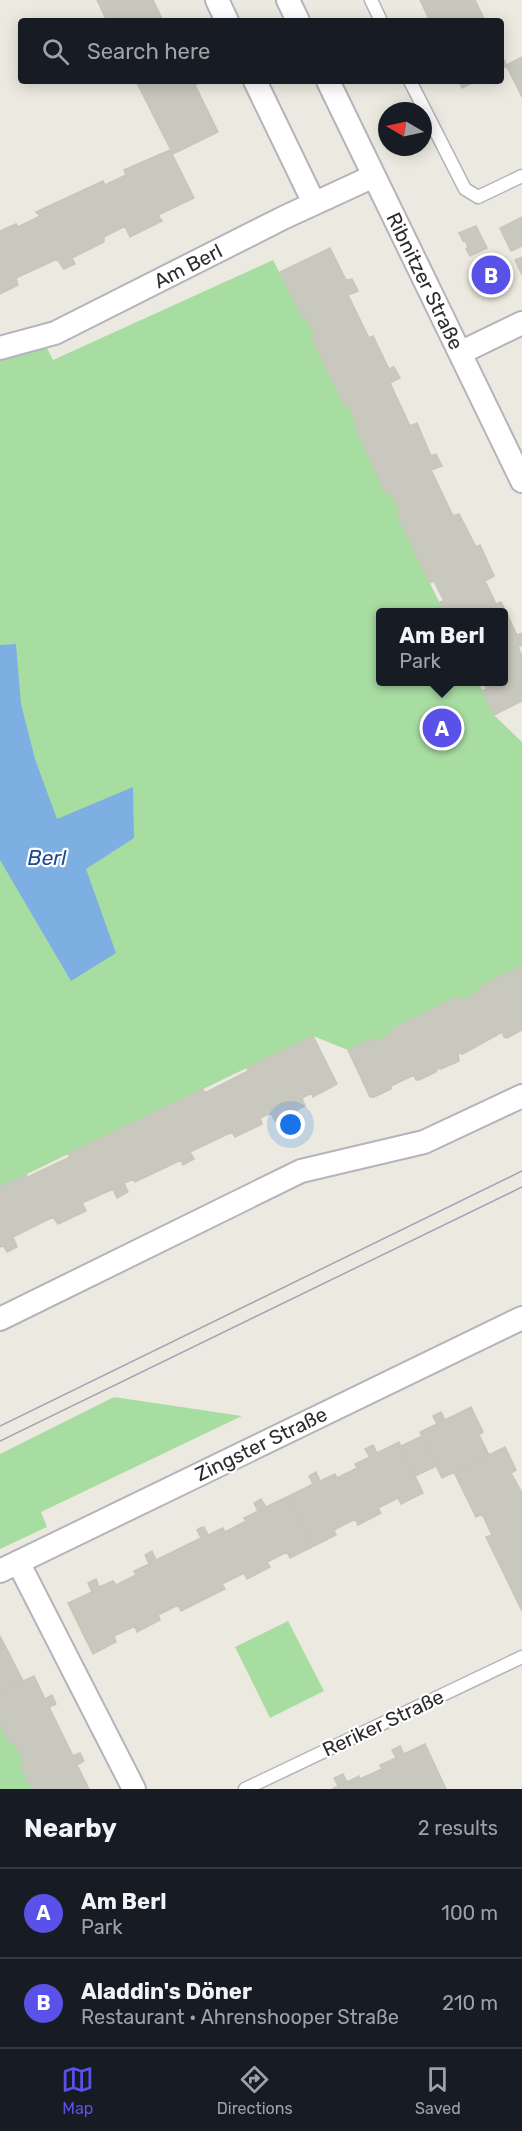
<!DOCTYPE html>
<meta charset="utf-8">
<style>
:root{--surface:#171b24;--page:#242831;--text:#f1f3f6;--muted:#9ea1a6;--line:#363941;--accent:#5a51e8}
body{margin:0;font-family:Rubik,sans-serif;background:var(--page);color:var(--text)}
.compass{position:absolute;left:378px;top:102px;width:54px;height:54px;border-radius:50%;background:var(--surface);box-shadow:0 3px 15px #0003;rotate:279deg}
.you{position:absolute;left:291px;top:1125px;width:21px;height:21px;margin:-15px;border:4px solid #fff;border-radius:50%;background:#1a73e8;box-shadow:0 0 0 9px #1a73e833}
.badge{display:grid;place-items:center;width:39px;height:39px;border-radius:50%;background:var(--accent);color:#fff;font-size:20px;font-weight:700}
.pin{position:absolute;translate:-50% -50%;border:3px solid #fff;box-shadow:0 2px 6px #0006}
.popup{position:absolute;left:376px;top:608px;width:132px;height:78px;box-sizing:border-box;display:grid;place-content:center;border-radius:6px;background:var(--surface);filter:drop-shadow(0 2px 4px #0005);font-size:20px;white-space:nowrap;color:var(--muted)}
.popup b{font-size:22px;color:var(--text)}
.popup::after{content:'';position:absolute;left:50%;top:100%;margin-left:-12px;border:12px solid transparent;border-top-color:var(--surface)}
.list{margin:0;padding:0;list-style:none}
h2{display:flex;justify-content:space-between;align-items:center;height:78px;margin:0;padding:0 24px;font-size:26px}
h2 small{font-size:20px;font-weight:400;color:var(--muted)}
.list li{display:grid;grid-template-columns:39px 1fr auto;gap:18px;align-items:center;box-sizing:border-box;height:90px;padding:0 24px;border-top:2px solid var(--line)}
.list b{display:block;font-size:22px;white-space:nowrap}
.list p{margin:0;font-size:20px;white-space:nowrap;color:var(--muted)}
.list em{font-size:20px;font-style:normal;color:var(--muted)}
.icon{flex:none;width:33px;height:33px;fill:none;stroke:currentColor;stroke-width:2;stroke-linecap:round;stroke-linejoin:round}
.map{position:relative;flex:none;width:522px;height:1789px;overflow:hidden}
.search{position:absolute;background:var(--surface);box-shadow:0 3px 15px #0003;left:18px;right:18px;top:18px;height:66px;display:flex;align-items:center;gap:15px;box-sizing:border-box;padding:0 21px;border-radius:6px;color:var(--muted);font-size:22px}
.sheet{height:258px;background:var(--surface)}
nav{display:flex;justify-content:space-around;align-items:center;box-sizing:border-box;height:84px;border-top:2px solid var(--line);background:var(--surface);font-size:16px;color:var(--muted)}
nav a{display:grid;justify-items:center;gap:3px}
nav .on{color:var(--accent)}
.map>svg:first-child{display:block}
.green{fill:#a8dda2}
.water{fill:#7eafe3}
.building{fill:#c8c8be;stroke:#c8c6ba;stroke-width:1.5}
.lines{fill:none;stroke-linecap:round;stroke-linejoin:round}
.service-casing{stroke:#b4b3be;stroke-width:15}
.minor-casing{stroke:#b4b3be;stroke-width:26}
.service{stroke:#fff;stroke-width:12}
.minor{stroke:#fff;stroke-width:22}
.tram{stroke:#a5a3b4;stroke-width:1.5}
.labels{text-anchor:middle;stroke-width:4.5;stroke-linejoin:round;paint-order:stroke}
.street-label{font-size:20px;fill:#2c2c2c;stroke:#fff}
.water-label{font-size:21px;font-style:italic;fill:#1c4c91;stroke:#fff}
</style>
<div class="map">
<svg width="522" height="1789" viewBox="0 0 522 1789">
<rect width="100%" height="100%" fill="#eceae0"/>
<!-- green -->
<path class="green" d="M 273,260 L 302,317 L 305,316 L 315,336 L 312,338 L 344,404 L 347,403 L 358,425 L 355,427 L 386,493 L 390,491 L 401,513 L 397,515 L 444,612 L 380,612 L 380,682 L 478,682 L 494,715 L 522,742 L 522,966 L 479,987 L 481,991 L 461,1001 L 458,997 L 391,1029 L 392,1034 L 373,1043 L 371,1039 L 348,1050 L 313,1036 L 0,1187 L 0,358 L 46,346 L 53,360 Z
M 114,1397 L 242,1416 L 41,1512 L 47,1527 L 0,1549 L 0,1454 Z
M 288,1621 L 324,1691 L 270,1718 L 235,1647 Z
M 0,1723 L 10,1743 L 14,1742 L 24,1762 L 20,1765 L 32,1789 L 0,1789 Z"/>
<!-- water -->
<path class="water" d="M 16,644 L 21,704 L 35,759 L 57,819 L 133,787 L 134,838 L 86,869 L 116,953 L 71,981 L 0,860 L 0,645 Z"/>
<!-- building -->
<path class="building" d="M 97,0 L 153,0 L 163,21 L 107,21 Z
M 420,0 L 475,0 L 485,21 L 430,21 Z
M 501,54 L 507,66 L 501,69 Z
M 522,57 L 522,97 L 506,65 Z
M 136,81 L 203,81 L 195,85 L 218,132 L 173,154 Z
M 459,81 L 476,81 L 462,88 Z
M 170,150 L 194,198 L 158,215 L 162,221 L 130,237 L 125,226 L 104,237 L 104,242 L 72,258 L 75,264 L 64,269 L 57,259 L 16,278 L 18,285 L 0,294 L 0,231 L 16,224 L 18,227 L 40,216 L 36,212 L 103,181 L 105,185 L 126,175 L 124,170 Z
M 522,217 L 522,246 L 511,251 L 500,228 Z
M 476,226 L 487,248 L 470,256 L 466,249 L 468,247 L 466,242 L 463,241 L 459,233 Z
M 330,248 L 346,280 L 352,279 L 358,291 L 348,295 L 369,338 L 373,336 L 389,369 L 394,367 L 400,378 L 390,383 L 410,426 L 417,423 L 431,456 L 436,454 L 442,466 L 431,470 L 453,516 L 459,514 L 476,547 L 480,545 L 494,576 L 485,581 L 496,604 L 501,602 L 517,635 L 522,633 L 522,645 L 518,647 L 522,656 L 522,701 L 494,715 L 482,691 L 487,689 L 483,682 L 504,682 L 504,612 L 445,612 L 440,602 L 444,601 L 434,581 L 430,583 L 397,514 L 401,513 L 390,491 L 386,494 L 355,426 L 358,425 L 347,403 L 344,405 L 312,338 L 315,336 L 305,316 L 302,317 L 280,272 Z
M 522,257 L 522,275 L 515,260 Z
M 494,259 L 506,283 L 486,292 L 475,267 Z
M 522,966 L 522,1030 L 507,1038 L 504,1037 L 502,1032 L 463,1054 L 458,1053 L 459,1061 L 441,1069 L 438,1068 L 436,1072 L 419,1080 L 416,1080 L 414,1075 L 391,1086 L 391,1089 L 374,1097 L 370,1097 L 348,1050 L 371,1039 L 373,1043 L 392,1034 L 391,1030 L 459,996 L 461,1001 L 481,991 L 479,987 Z
M 313,1036 L 337,1084 L 313,1097 L 312,1093 L 302,1098 L 305,1106 L 275,1121 L 271,1113 L 260,1118 L 262,1124 L 235,1137 L 232,1132 L 190,1152 L 194,1159 L 183,1165 L 181,1160 L 135,1182 L 134,1179 L 124,1183 L 128,1192 L 117,1198 L 113,1189 L 82,1203 L 86,1211 L 58,1224 L 53,1217 L 13,1237 L 17,1247 L 7,1252 L 4,1246 L 0,1247 L 0,1187 L 26,1175 L 28,1177 L 70,1157 L 68,1154 L 203,1089 L 205,1093 L 248,1071 L 247,1068 Z
M 471,1407 L 483,1432 L 479,1435 L 489,1455 L 442,1478 L 420,1432 L 437,1424 L 433,1416 L 441,1412 L 445,1420 Z
M 422,1436 L 437,1466 L 415,1476 L 401,1446 Z
M 399,1442 L 423,1493 L 401,1504 L 398,1498 L 378,1508 L 381,1513 L 358,1525 L 355,1519 L 334,1530 L 336,1535 L 314,1546 L 289,1496 L 313,1484 L 309,1476 L 316,1472 L 320,1481 L 335,1474 L 337,1478 L 357,1468 L 355,1464 L 370,1457 L 365,1449 L 373,1445 L 377,1453 Z
M 505,1447 L 516,1470 L 511,1473 L 522,1493 L 522,1611 L 486,1537 L 492,1535 L 482,1514 L 476,1517 L 454,1472 Z
M 289,1496 L 314,1546 L 290,1558 L 287,1552 L 267,1562 L 270,1567 L 247,1579 L 244,1573 L 222,1584 L 225,1589 L 181,1611 L 178,1605 L 158,1615 L 160,1620 L 137,1632 L 135,1626 L 114,1636 L 116,1642 L 93,1654 L 68,1603 L 92,1592 L 88,1583 L 96,1579 L 99,1587 L 113,1581 L 116,1585 L 136,1575 L 134,1571 L 149,1564 L 145,1555 L 152,1551 L 156,1560 L 201,1538 L 197,1530 L 200,1528 L 204,1527 L 208,1535 L 223,1528 L 225,1532 L 246,1521 L 244,1518 L 258,1511 L 254,1503 L 261,1499 L 266,1507 Z
M 0,1636 L 23,1681 L 0,1692 Z
M 34,1676 L 45,1699 L 52,1695 L 56,1704 L 49,1707 L 73,1756 L 80,1753 L 84,1761 L 77,1765 L 89,1789 L 32,1789 L 20,1764 L 24,1762 L 14,1742 L 10,1744 L 0,1723 L 0,1692 Z
M 425,1744 L 446,1789 L 332,1789 L 338,1786 L 334,1778 L 343,1774 L 347,1782 L 359,1776 L 360,1779 L 382,1769 L 380,1765 L 396,1758 L 392,1750 L 400,1746 L 404,1754 Z"/>
<g class="lines">
<!-- service casing -->
<g class="service-casing">
<path id="service" d="M 371,0 L 381,21
M 410,81 L 465,189 L 478,197 L 522,176
M 245,1789 L 522,1657"/>
</g>
<!-- minor casing -->
<g class="minor-casing">
<path id="minor" d="M 217,0 L 227,21
M 288,0 L 298,21
M 255,81 L 314,203
M 328,81 L 522,481
M 0,348 L 55,333 L 285,217 L 374,176
M 460,353 L 522,323
M 0,1319 L 301,1171 L 424,1142 L 522,1096
M 18,1562 L 134,1789
M 0,1571 L 522,1318"/>
</g>
<!-- service -->
<use href="#service" class="service"/>
<!-- minor -->
<use href="#minor" class="minor"/>
<!-- tram -->
<path class="tram" d="M 0,1426 L 522,1171
M 0,1441 L 522,1187"/>
</g>
<g class="labels">
<!-- street labels -->
<g class="street-label">
<text transform="translate(188 266) rotate(-27)" y="7">Am Berl</text>
<text transform="translate(425 281) rotate(64)" y="7">Ribnitzer Straße</text>
<text transform="translate(261 1444) rotate(-26)" y="7">Zingster Straße</text>
<text transform="translate(383 1723) rotate(-25)" y="7">Reriker Straße</text>
</g>
<!-- water labels -->
<g class="water-label">
<text x="47" y="865">Berl</text>
</g>
</g>
</svg>
<svg class="compass" viewBox="-18 -18 36 36"><path d="M0-13l5 13h-10z" fill="#e53935"/><path d="M0 13l5-13h-10z" fill="#9ea1a6"/></svg>
<div class="you"></div>
<div class="pin badge" style="left:442px;top:728px">A</div>
<div class="popup"><b>Am Berl</b>Park</div>
<div class="pin badge" style="left:491px;top:275px">B</div>
<div class="search"><svg class="icon" aria-label="search" viewBox="0 0 24 24"><circle cx="10" cy="10" r="6"/><path d="M15 15l6 6"/></svg>Search here</div>
</div>
<section class="sheet">
<h2>Nearby<small>2 results</small></h2>
<ul class="list">
<li><span class="badge">A</span><div><b>Am Berl</b><p>Park</p></div><em>100 m</em></li>
<li><span class="badge">B</span><div><b>Aladdin's Döner</b><p>Restaurant · Ahrenshooper Straße</p></div><em>210 m</em></li>
</ul>
</section>
<nav>
<a class="on"><svg class="icon" aria-label="map" viewBox="0 0 24 24"><path d="M3 6l6-2 6 2 6-2v14l-6 2-6-2-6 2zM9 4v14M15 6v14"/></svg>Map</a>
<a><svg class="icon" aria-label="directions" viewBox="0 0 24 24"><path d="M12 3l9 9-9 9-9-9zM9 14v-3h6M13 9l2 2-2 2"/></svg>Directions</a>
<a><svg class="icon" aria-label="saved" viewBox="0 0 24 24"><path d="M7 4h10v16l-5-4-5 4z"/></svg>Saved</a>
</nav>
